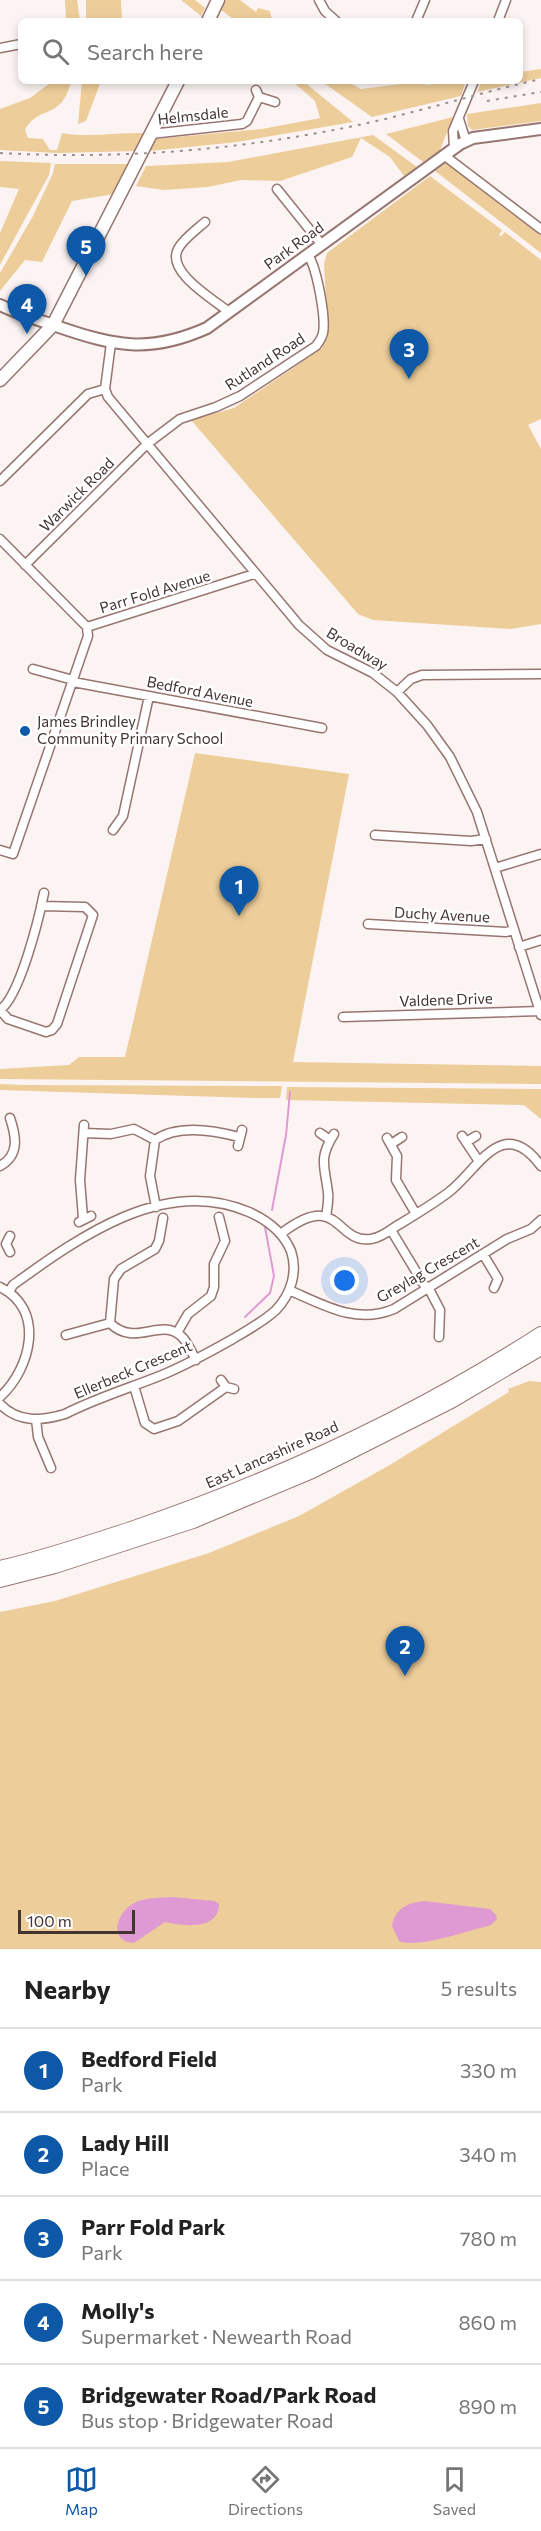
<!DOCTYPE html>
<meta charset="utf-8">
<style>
:root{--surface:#fff;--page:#f2f2f2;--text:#222;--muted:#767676;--line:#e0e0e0;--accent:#0d58a7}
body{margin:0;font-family:Commissioner,sans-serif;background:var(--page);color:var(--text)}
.scale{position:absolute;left:18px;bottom:15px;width:117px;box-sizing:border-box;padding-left:6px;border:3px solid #433432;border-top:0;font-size:16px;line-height:21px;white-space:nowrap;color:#433432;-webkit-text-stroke:4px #fff;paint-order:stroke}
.you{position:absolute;left:345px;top:1281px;width:21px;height:21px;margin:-15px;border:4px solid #fff;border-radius:50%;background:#1a73e8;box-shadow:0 0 0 9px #1a73e833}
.badge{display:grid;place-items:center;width:39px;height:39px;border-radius:50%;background:var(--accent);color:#fff;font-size:20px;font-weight:700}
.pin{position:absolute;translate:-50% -50px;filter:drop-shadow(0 2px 3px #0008)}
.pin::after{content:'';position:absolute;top:32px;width:21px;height:18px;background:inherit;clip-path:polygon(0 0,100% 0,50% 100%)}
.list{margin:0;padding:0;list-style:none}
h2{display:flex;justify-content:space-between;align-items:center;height:78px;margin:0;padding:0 24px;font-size:26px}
h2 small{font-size:20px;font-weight:400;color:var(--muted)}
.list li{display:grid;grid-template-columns:39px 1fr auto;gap:18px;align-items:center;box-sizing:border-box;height:84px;padding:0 24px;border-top:2px solid var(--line)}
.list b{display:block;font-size:22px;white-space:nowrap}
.list p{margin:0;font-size:20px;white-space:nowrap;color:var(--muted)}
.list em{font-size:20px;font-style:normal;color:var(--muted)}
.icon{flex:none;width:33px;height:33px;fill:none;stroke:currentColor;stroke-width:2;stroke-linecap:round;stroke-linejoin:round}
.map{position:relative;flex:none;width:541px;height:1949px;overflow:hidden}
.search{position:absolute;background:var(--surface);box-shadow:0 3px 9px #0003;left:18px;right:18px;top:18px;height:66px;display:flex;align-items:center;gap:15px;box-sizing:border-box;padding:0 21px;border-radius:9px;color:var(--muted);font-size:22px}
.sheet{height:498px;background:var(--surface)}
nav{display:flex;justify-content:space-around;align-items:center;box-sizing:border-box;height:84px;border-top:2px solid var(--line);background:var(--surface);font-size:16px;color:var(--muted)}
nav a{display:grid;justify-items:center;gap:3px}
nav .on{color:var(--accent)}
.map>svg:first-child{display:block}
.green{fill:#edcd9a}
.water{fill:#df9ad3}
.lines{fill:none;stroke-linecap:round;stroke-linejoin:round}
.stream{stroke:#df9ad3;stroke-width:2}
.minor-casing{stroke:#977571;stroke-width:11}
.tertiary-casing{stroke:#977571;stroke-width:14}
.secondary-casing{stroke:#977571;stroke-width:15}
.trunk-casing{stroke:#977571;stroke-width:16}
.minor{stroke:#fff;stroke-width:8}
.tertiary{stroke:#fff;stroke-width:10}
.secondary{stroke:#fff;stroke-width:12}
.trunk{stroke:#fff;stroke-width:14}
.rail{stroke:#9b908e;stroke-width:2;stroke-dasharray:3 6;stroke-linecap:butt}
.poi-dot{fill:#0d58a7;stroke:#fff;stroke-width:2}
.labels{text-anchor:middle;stroke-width:5;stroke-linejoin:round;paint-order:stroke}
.street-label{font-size:15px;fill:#433432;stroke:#fff}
.poi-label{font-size:15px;fill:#433432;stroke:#fff;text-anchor:start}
</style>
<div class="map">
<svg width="541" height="1949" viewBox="0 0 541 1949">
<rect width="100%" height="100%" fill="#fcf4f3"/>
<!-- green -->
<path class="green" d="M 65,0 L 77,0 L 80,21 L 66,21 Z
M 86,0 L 121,0 L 122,21 L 86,21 Z
M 181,0 L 195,0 L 205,8 L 201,16 Z
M 226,0 L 240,0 L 256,12 L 258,8 L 270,11 L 272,21 L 236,21 L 221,10 Z
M 541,69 L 541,78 L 477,92 L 482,81 L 520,81 L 520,72 Z
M 53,81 L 71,81 C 62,121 39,104 25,130 L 28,138 L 43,139 L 50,150 L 57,150 L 62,133 C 88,138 117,132 145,133 L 136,151 L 58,153 L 0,150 L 0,109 L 30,98 Z
M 82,81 L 101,81 L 86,121 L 78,124 Z
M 292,81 L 303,81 L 353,122 L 237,142 L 150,151 L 156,139 L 262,129 L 320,118 L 315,101 Z
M 321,81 L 346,81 L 361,89 L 425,81 L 425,85 L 466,81 L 461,96 L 372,117 Z
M 541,103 L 541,121 L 472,130 L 468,126 L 467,114 Z
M 453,117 L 440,150 L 423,162 L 386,134 Z
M 373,135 L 417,167 L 404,176 L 390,157 L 361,138 L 352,157 L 280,181 L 241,180 L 208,187 L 164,190 L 136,186 L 146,166 L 228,162 Z
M 0,161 L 51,163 L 49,175 L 0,265 L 0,233 L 19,189 L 0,187 Z
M 448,162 L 541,233 L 541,253 L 435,171 Z
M 55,164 L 129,164 L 114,194 L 72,201 L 42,262 L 25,260 L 0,291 L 0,273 L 33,216 L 53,173 Z
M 430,176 L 502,230 L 499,235 L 501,236 L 505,232 L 541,260 L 541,419 L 528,425 L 541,449 L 541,624 L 511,629 L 373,620 L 358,614 L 191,420 L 234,408 L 321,349 L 328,336 L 324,264 L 327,253 Z
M 195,753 L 349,774 L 293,1062 L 541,1066 L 541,1084 L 0,1079 L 0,1069 L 69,1065 L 79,1057 L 125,1057 Z
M 0,1084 L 25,1085 L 282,1086 L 280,1098 L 253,1098 L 0,1090 Z
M 287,1087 L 541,1089 L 541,1119 L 524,1105 L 286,1100 Z
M 529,1381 L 541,1382 L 541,1949 L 0,1949 L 0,1612 L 55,1601 L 209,1553 L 299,1516 L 388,1466 L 509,1392 L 508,1389 Z"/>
<!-- water -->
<path class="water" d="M 172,1897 L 215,1901 L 219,1904 C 219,1931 183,1926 165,1922 L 134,1943 C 107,1941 117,1912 134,1903 C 146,1897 159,1898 172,1897 Z
M 424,1901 L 490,1909 L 496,1915 L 497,1919 L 491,1925 C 470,1930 418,1949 399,1941 L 392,1926 C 395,1908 408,1903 424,1901 Z"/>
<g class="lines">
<!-- stream -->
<path class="stream" d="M 272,1210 L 286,1135 L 290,1092
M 245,1317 L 270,1293 L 274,1276 L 265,1227"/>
<!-- minor casing -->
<g class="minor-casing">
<path id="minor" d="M 319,0 L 325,11 L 336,21
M 416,21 L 425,0
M 498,21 L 506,0
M 0,48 L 21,44
M 256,90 L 259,97 L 275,102
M 459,119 L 466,141
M 151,134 L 242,124 L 247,121 L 259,97
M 454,148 L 453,131 L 474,81
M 445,156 L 541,229
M 277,189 L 322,245
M 205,222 C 196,230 183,239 178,249 C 166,272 213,299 229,312
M 111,343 L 105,389 L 108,397 L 299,625 L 327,650 L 373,673 L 397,692 L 427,725 L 450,757 L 477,812 L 541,1015
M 0,481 L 88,394 L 105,389
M 0,539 L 87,627
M 25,565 L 147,444 L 180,419 L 216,407 L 240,396 L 316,346 C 319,342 322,338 323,333 C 326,318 317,268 308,255
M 33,669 L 73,680
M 73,682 L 322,728
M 397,692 L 411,679 L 422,675 L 541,674
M 113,830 L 123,816 L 149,696
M 375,835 L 471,841 L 486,839
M 0,850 L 13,854 L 88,636 L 87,627 L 254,574
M 495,868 L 541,854
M 41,906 L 85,907 L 93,915 L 57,1024 L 52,1030 L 46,1032 L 8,1019 L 0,1010 C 20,996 39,918 44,893
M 368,924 L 506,932 L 514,930
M 519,947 L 541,940
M 343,1017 L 540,1011
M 84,1133 L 111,1134 L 134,1129 L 155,1140
M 320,1133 L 330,1140
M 462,1136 L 478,1160
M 387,1138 L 397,1156 L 396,1180 L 416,1214
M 466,1142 L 476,1136
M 391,1144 L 402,1137
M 238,1146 L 242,1130
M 0,1166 C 20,1155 16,1136 10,1118
M 156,1207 L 150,1176 L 155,1140 C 178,1124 213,1130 239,1137
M 326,1217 C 327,1209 329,1201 328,1193 C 325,1166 318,1159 334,1134
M 83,1218 L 80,1180 L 84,1125
M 163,1218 L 159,1241 L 155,1249 L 121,1269 L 114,1279 L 110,1323 C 135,1348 160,1317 181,1336 C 188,1342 191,1352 196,1360
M 79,1222 L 91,1216
M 391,1230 L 426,1288
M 282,1233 C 340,1189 335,1244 371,1239 C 379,1238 388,1232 395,1227 C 413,1216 432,1205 449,1192 C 478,1170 502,1113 541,1166
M 10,1252 L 6,1244 L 10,1236
M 483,1254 L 498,1279 L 494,1288
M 0,1287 C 46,1309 31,1369 0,1397
M 428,1287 L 440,1310 L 439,1337
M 289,1290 C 324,1305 356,1325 394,1309 L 507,1239 L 531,1229 L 541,1220
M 177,1333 L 188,1314 L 211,1296 L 214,1287 L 214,1264 L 225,1241 L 219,1217
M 66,1335 L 110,1323
M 221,1380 L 226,1387 L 234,1389
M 134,1386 L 145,1423 L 154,1429 L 178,1421 L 226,1387
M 0,1404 C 18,1423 42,1421 65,1414 C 96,1398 130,1388 162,1375 C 186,1365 208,1353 231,1340 C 246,1331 263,1322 276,1310 C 291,1294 298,1272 291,1251 C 283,1232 267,1220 249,1212 C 164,1175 78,1238 13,1285 L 9,1292
M 36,1419 L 38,1437 L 51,1468"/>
</g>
<!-- tertiary casing -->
<g class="tertiary-casing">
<path id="tertiary" d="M 0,305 C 18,314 37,319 56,326 C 114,346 149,354 207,328 L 460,144 L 473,138 L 541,129"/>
</g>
<!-- secondary casing -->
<g class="secondary-casing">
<path id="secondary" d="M 208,21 L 218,0
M 0,380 L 53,325 L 178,81"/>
</g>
<!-- trunk casing -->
<g class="trunk-casing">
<path id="trunk" d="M 0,1568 C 44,1558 88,1543 131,1529 C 274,1480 414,1416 541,1334
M 0,1580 L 55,1566 L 193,1521 L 312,1471 L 451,1401 L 541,1348"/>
</g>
<!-- minor -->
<use href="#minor" class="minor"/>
<!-- tertiary -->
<use href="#tertiary" class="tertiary"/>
<!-- secondary -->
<use href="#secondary" class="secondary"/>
<!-- trunk -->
<use href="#trunk" class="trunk"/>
<!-- rail -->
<path class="rail" d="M 487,101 L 541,92
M 0,153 C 130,160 254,149 381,120 C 435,107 487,91 541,79"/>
</g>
<!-- markers -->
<circle class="poi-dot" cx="25" cy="731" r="6"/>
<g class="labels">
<!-- street labels -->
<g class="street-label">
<text transform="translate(193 116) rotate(-6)" y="5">Helmsdale</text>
<text transform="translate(294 246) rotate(-36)" y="5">Park Road</text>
<text transform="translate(265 362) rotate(-33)" y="5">Rutland Road</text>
<text transform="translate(77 495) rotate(-45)" y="5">Warwick Road</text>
<text transform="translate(155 592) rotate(-17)" y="5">Parr Fold Avenue</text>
<text transform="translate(357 649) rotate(31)" y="5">Broadway</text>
<text transform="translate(200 692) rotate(11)" y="5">Bedford Avenue</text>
<text transform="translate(442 915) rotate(3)" y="5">Duchy Avenue</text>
<text transform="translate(446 1000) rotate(-2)" y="5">Valdene Drive</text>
<text transform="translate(428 1270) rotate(-30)" y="5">Greylag Crescent</text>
<text transform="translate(133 1370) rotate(-23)" y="5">Ellerbeck Crescent</text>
<text transform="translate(272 1455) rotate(-24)" y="5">East Lancashire Road</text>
</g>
<!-- poi labels -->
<g class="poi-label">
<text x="37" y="727">James Brindley<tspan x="37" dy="17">Community Primary School</tspan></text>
</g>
</g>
</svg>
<div class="scale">100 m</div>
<div class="you"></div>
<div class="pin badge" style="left:239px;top:916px">1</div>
<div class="pin badge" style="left:405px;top:1676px">2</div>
<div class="pin badge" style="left:409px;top:379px">3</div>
<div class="pin badge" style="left:27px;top:334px">4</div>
<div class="pin badge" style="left:86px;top:276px">5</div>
<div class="search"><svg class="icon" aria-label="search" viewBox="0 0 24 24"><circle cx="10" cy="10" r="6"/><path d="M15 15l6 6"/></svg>Search here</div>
</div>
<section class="sheet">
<h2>Nearby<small>5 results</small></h2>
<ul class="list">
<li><span class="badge">1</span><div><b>Bedford Field</b><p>Park</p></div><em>330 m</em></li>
<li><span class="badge">2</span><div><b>Lady Hill</b><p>Place</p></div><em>340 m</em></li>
<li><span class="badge">3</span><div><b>Parr Fold Park</b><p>Park</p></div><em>780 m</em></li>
<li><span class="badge">4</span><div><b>Molly's</b><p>Supermarket · Newearth Road</p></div><em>860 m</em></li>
<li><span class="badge">5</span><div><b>Bridgewater Road/Park Road</b><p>Bus stop · Bridgewater Road</p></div><em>890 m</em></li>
</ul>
</section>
<nav>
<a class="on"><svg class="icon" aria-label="map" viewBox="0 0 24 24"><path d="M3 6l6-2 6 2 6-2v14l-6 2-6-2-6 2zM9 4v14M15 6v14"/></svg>Map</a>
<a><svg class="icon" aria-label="directions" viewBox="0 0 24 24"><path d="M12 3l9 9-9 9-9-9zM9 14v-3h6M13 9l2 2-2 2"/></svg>Directions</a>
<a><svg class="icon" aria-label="saved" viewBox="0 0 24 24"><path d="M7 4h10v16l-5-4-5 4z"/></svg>Saved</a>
</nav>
